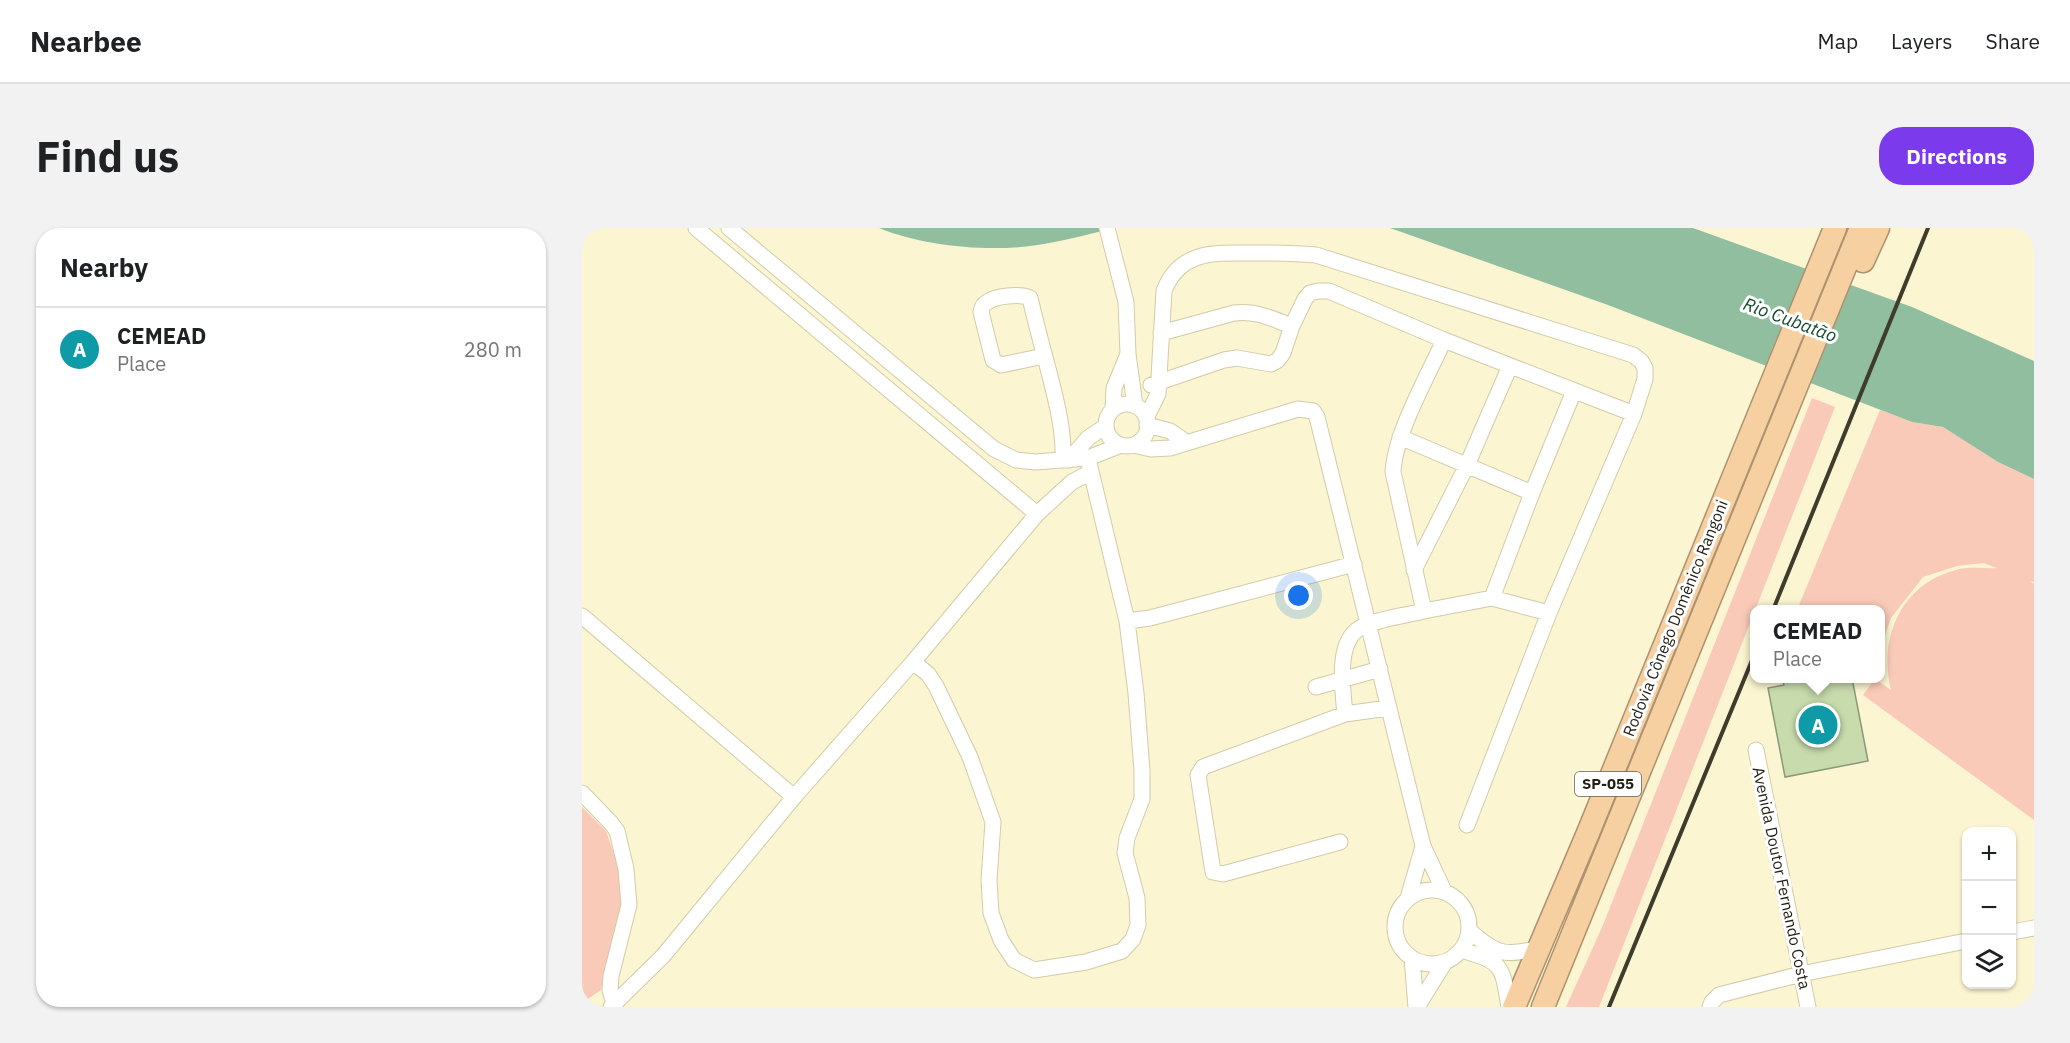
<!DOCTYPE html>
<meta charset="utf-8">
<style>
:root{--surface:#fff;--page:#f2f2f2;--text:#202124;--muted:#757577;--line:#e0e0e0;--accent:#7c3aed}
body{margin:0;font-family:"IBM Plex Sans",sans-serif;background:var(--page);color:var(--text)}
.controls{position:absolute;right:18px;bottom:18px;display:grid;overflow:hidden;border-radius:12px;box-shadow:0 2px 4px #0004}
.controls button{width:54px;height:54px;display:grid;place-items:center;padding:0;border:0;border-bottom:2px solid var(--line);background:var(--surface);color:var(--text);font:30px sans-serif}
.you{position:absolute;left:717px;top:368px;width:21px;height:21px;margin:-15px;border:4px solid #fff;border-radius:50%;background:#1a73e8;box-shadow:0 0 0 9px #1a73e833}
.badge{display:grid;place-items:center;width:39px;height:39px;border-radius:50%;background:var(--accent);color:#fff;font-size:20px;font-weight:700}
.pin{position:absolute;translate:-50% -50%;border:3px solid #fff;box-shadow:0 2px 6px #0006}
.popup{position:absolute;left:1168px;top:377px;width:135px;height:78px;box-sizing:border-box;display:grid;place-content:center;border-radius:12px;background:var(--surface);filter:drop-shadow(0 2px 4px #0005);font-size:20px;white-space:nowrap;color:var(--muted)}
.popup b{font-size:22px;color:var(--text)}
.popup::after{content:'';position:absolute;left:50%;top:100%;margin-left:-12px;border:12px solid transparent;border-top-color:var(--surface)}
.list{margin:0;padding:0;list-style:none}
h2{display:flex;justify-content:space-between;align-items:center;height:78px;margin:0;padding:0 24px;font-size:26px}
h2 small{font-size:20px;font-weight:400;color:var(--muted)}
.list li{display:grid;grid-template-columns:39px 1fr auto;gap:18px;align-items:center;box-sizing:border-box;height:84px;padding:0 24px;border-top:2px solid var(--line)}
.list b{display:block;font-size:22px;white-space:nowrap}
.list p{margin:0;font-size:20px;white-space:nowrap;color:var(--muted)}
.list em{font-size:20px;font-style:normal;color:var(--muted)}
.icon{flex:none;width:33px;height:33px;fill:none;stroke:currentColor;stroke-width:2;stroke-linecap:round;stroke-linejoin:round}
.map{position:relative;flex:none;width:1452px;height:779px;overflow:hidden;border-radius:24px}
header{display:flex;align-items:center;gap:36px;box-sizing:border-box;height:84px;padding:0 30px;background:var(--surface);border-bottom:2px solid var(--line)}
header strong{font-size:28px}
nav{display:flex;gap:33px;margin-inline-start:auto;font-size:21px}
.intro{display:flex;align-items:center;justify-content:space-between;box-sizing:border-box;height:144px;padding:0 36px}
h1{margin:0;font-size:42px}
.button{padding:15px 27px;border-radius:24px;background:var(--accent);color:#fff;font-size:21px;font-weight:700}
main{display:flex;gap:36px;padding:0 36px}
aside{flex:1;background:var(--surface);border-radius:24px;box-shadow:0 2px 4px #0004}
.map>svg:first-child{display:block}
.green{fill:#f9cab8}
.water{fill:#90be9f}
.building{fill:#c7dbac;stroke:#8b987a;stroke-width:1.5}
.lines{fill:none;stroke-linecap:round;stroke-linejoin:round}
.minor-casing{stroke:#d1cba8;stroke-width:17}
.highway-casing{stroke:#ac9270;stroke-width:25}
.minor{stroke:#fff;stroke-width:15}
.highway{stroke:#f7d0a2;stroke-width:22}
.rail{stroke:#3e3c2c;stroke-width:4}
.labels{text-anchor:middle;stroke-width:6;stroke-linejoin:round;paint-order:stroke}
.shield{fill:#fff;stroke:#646259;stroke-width:1.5}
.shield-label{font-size:15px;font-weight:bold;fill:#211f12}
.street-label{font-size:16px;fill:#211f12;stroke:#fff}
.water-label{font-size:18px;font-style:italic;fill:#134a2b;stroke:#fff}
</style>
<header>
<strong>Nearbee</strong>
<nav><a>Map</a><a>Layers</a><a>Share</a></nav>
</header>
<div class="intro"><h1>Find us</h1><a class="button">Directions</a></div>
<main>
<aside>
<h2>Nearby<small></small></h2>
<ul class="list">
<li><span class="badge" style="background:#0f9aa8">A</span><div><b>CEMEAD</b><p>Place</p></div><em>280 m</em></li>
</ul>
</aside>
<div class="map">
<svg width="1452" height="779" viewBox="0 0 1452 779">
<rect width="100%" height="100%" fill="#fbf5d1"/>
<!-- green -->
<path class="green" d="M 1230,170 L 1253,179 L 1017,779 L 984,779 L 1021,697 Z
M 1298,182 L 1330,194 L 1361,199 L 1416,234 L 1452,251 L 1452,354 L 1448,353 L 1452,356 L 1452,592 L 1281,467 L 1293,451 L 1309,462 C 1296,410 1319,356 1374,342 C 1388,338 1403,341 1415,340 L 1401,335 L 1375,338 L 1341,349 L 1309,390 L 1299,419 L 1299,382 L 1215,382 Z
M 0,579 L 24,603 L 38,643 L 40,674 L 19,762 L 0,775 Z"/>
<!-- water -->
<path class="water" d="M 297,0 L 534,0 C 510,5 486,12 462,16 C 412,25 344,19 297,0 Z
M 808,0 L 1111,0 L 1330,79 L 1452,133 L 1452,251 L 1416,234 L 1361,199 L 1330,194 L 1026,77 Z"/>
<!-- building -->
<path class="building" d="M 1200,450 L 1270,450 L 1286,533 L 1203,549 L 1186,460 L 1202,457 Z"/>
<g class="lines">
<!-- minor casing -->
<g class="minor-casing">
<path id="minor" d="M 114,0 L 455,286
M 147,0 L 412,221 L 434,232 L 453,234 L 506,230 L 539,217
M 525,0 L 544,74 L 546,126 L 553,178
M 579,105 L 652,85 C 674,82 690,91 710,98
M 862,112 L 1052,186
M 462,128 L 419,137 L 411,132 L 399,84 C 400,80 400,77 404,75 C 412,68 438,65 448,70 C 454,96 461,122 468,148 C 475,176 482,203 481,232
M 569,157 L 642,132 L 655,130 L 689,136 L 696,132 L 701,125 L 710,98 L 723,71 L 728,65 L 736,63 L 747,63 L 862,112 C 845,150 813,205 811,244 L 842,383 C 826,387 787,392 775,402 C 754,418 761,463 763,486
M524 197a21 21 0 1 1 42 0a21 21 0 1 1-42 0Z
M 531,181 L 532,160 L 546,126
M 564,190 L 576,166 L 582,63 C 598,21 635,25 673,25 C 693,25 713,25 734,27 L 1051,127 L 1059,133 L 1063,140 L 1063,151 L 1052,186 L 967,385 L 910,370 L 842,383
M 565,197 L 588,203 L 604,214
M 818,209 L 950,265
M 551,217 L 569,221 L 588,220 L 716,181 L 731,183 L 735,189 L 841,618 L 862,663
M 487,232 L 506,210 L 524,198
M 507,235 L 545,393 L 568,390 L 772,336
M 832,342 L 885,237 L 928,138
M 910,370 L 950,265 L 992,163
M 0,388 L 212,569
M 331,434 L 346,446 L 354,458 L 388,529 L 411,594 L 407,652 L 409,685 L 419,712 L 432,732 L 452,742 L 504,734 L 540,723 L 551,711 L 556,697 L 555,670 L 543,625 L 545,610 L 560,571 L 560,543 L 554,465 L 545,393
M 734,459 L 798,441
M 1174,522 L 1226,779
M 0,565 L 29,595 L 35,603 L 44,641 L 47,677 L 29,748 L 28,762 L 33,779
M 885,597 L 967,385
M 758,614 L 641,646 L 631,644 L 616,547 L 621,539 L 763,486 L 806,480
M813 699a37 37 0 1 1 74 0a37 37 0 1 1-74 0Z
M 826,670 L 841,618
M 887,702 C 913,726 923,729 957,720
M 1430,704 L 1452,700
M 879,722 C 921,734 920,737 927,779
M 830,730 L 834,779
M 29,779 L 81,728 L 212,569 L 331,434 L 455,286 L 490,254 L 509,244
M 835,779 L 863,734
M 1128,779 L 1130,774 L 1137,767 L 1219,746 L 1384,713"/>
</g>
<!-- highway casing -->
<g class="highway-casing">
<path id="highway" d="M 1281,33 L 1296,0
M 932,779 L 1006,605 L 1253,0
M 961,779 L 1279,0"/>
</g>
<!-- minor -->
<use href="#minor" class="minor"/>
<!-- highway -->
<use href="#highway" class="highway"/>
<!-- rail -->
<path class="rail" d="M 1191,382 L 1346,0
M 1027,779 L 1173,425"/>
</g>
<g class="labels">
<!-- shield labels -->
<rect class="shield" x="993" y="544" width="66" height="24" rx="4.5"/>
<g class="shield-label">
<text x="1026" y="561">SP-055</text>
</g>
<!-- street labels -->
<g class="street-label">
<text transform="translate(1093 390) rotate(-68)" y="6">Rodovia Cônego Domênico Rangoni</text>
<text transform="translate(1200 650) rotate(78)" y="6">Avenida Doutor Fernando Costa</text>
</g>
<!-- water labels -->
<g class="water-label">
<text transform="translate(1208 92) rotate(20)" y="6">Rio Cubatão</text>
</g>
</g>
</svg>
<div class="controls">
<button>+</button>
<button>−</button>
<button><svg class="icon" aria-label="layers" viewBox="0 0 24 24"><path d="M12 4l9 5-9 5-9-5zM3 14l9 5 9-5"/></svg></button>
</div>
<div class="you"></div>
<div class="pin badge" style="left:1236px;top:497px;background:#0f9aa8">A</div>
<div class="popup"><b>CEMEAD</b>Place</div>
</div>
</main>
